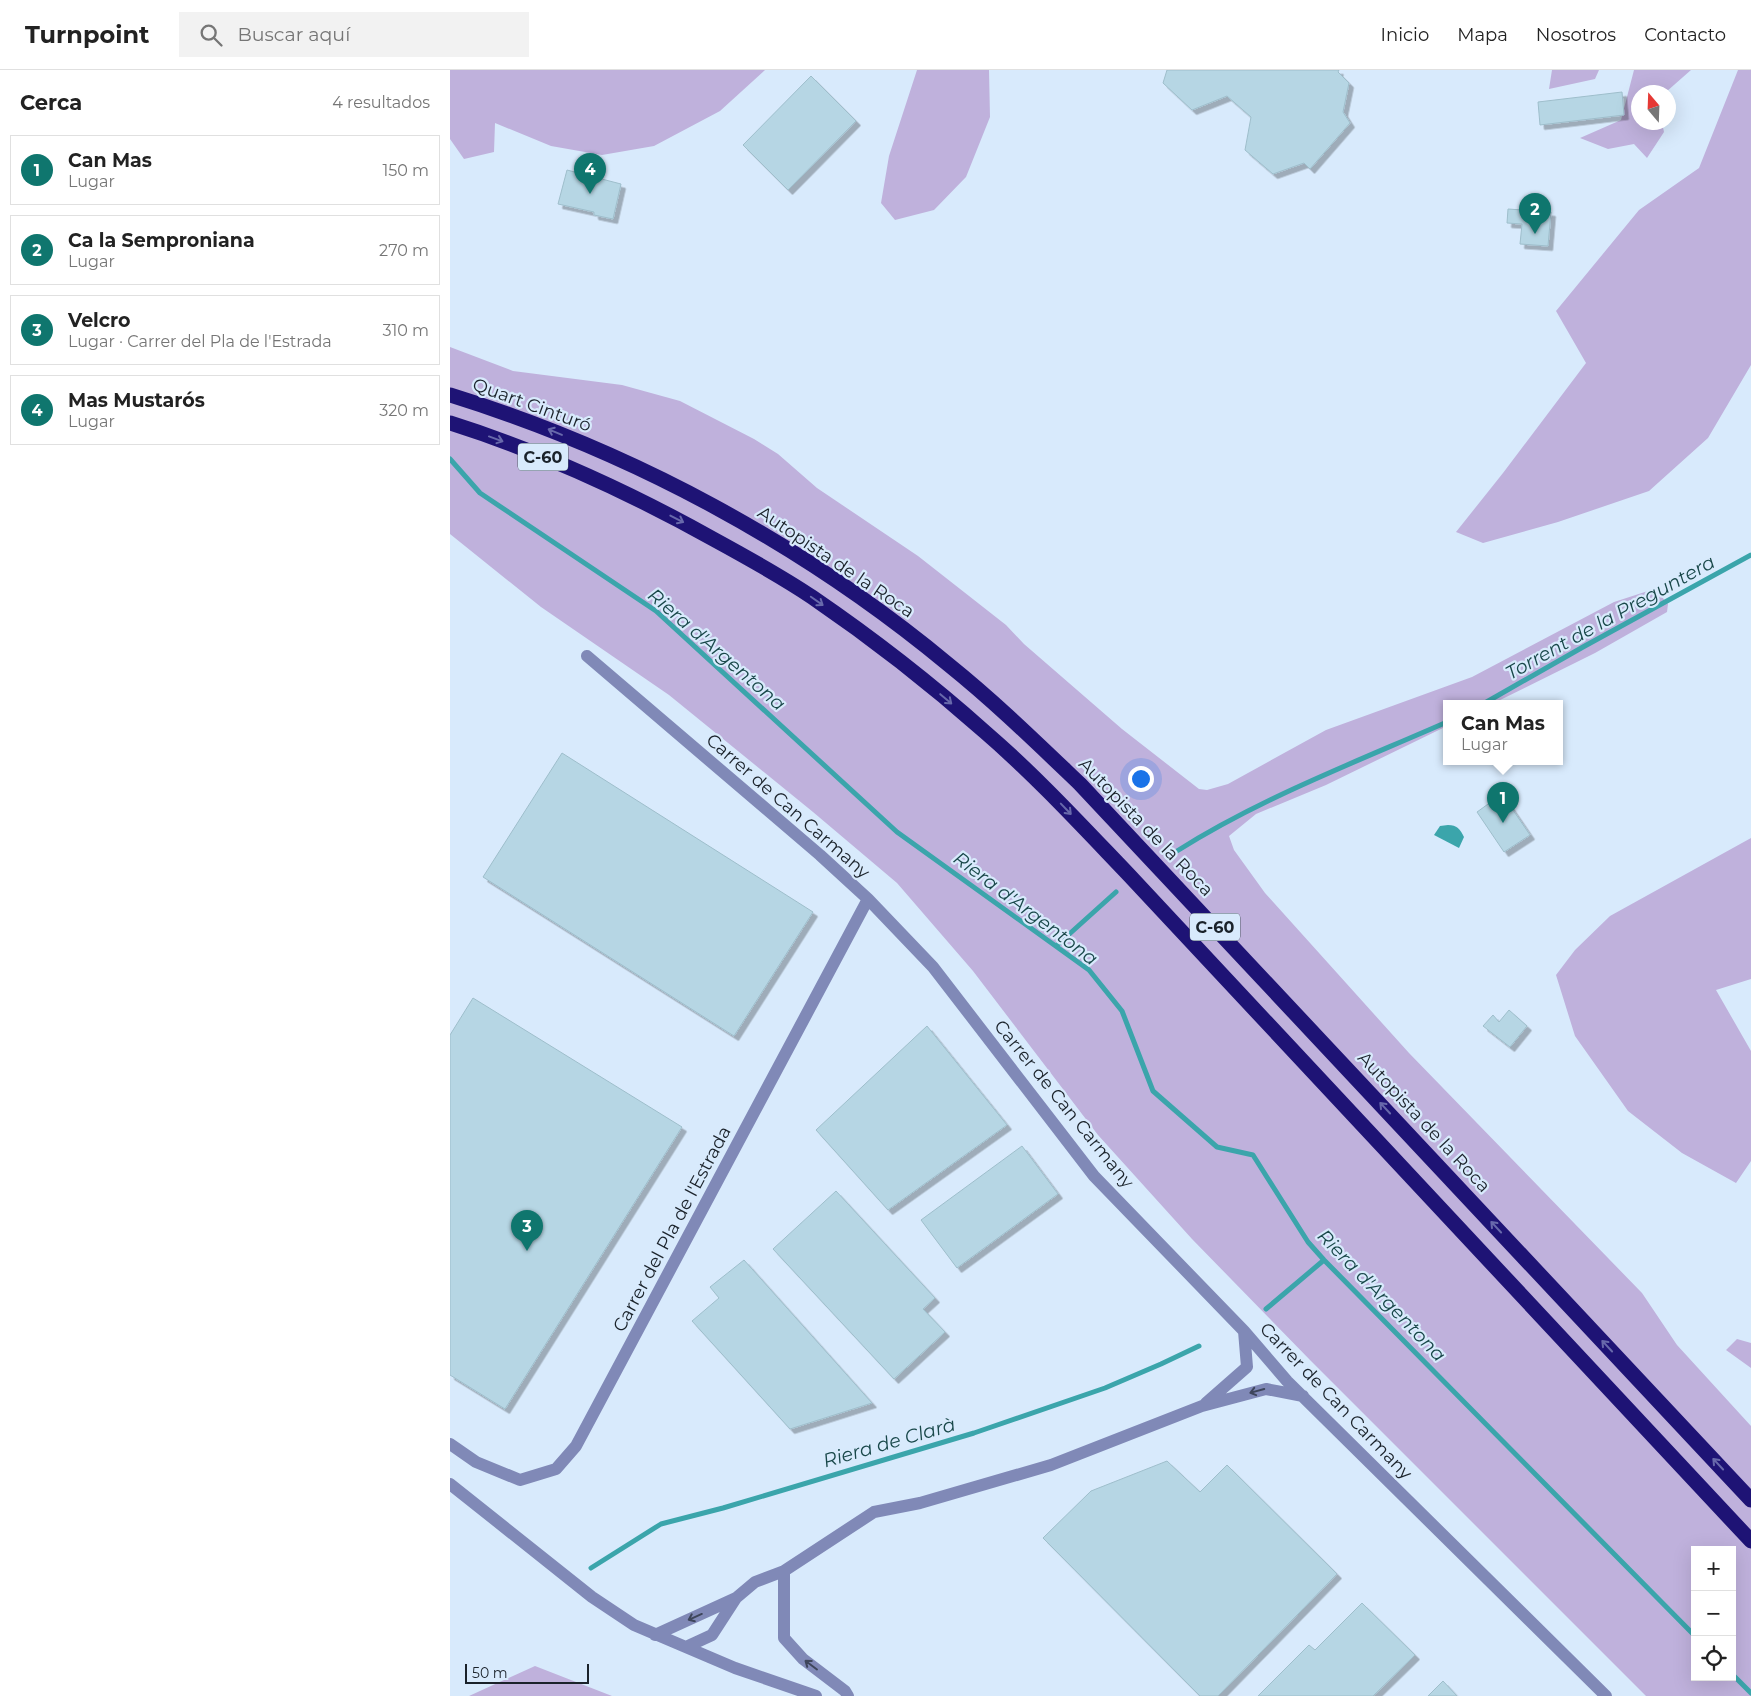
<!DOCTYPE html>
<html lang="es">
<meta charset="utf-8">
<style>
:root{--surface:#fff;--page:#f2f2f2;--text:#222;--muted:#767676;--line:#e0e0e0;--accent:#0f766e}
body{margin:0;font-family:Montserrat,sans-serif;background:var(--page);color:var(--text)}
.controls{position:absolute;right:15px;bottom:15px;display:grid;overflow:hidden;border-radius:0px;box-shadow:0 5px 20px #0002}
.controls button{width:45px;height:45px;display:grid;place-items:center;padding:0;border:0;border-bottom:1px solid var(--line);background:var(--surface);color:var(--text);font:25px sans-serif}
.compass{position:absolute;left:1181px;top:15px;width:45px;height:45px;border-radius:50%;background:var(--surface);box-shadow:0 5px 20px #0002;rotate:341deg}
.scale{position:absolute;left:15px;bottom:12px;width:124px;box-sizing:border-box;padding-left:5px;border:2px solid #1a222a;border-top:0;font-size:14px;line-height:18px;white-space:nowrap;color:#1a222a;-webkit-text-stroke:4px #d8eafc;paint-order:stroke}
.you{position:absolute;left:690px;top:708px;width:18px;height:18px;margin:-12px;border:4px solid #fff;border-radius:50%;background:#1a73e8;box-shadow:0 0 0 8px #1a73e833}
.badge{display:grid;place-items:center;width:32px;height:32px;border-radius:50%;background:var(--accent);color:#fff;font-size:16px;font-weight:700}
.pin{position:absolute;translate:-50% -41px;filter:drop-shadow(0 1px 2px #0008)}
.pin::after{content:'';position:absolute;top:26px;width:18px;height:15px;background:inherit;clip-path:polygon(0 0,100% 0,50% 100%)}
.popup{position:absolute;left:993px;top:630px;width:120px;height:65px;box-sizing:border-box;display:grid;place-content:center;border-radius:0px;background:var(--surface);filter:drop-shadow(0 1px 4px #0005);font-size:16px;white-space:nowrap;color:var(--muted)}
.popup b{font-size:19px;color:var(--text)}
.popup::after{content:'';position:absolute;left:50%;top:100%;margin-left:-10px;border:10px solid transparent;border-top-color:var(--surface)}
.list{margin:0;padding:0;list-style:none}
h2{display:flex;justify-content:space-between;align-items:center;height:65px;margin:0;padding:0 20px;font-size:21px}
h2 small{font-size:16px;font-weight:400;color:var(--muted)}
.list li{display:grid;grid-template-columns:32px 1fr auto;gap:15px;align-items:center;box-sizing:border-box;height:70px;margin:0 10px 10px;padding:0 10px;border:1px solid var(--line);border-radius:0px}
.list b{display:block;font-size:19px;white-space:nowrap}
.list p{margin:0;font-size:16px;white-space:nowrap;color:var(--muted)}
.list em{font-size:16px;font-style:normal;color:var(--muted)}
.icon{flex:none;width:28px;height:28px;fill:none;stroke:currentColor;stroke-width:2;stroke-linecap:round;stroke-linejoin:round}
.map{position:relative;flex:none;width:1301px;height:1626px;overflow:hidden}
header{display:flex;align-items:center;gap:30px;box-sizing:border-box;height:70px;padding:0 25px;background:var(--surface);border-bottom:1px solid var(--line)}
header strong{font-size:24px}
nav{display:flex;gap:28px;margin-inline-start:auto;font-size:18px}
.search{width:350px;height:45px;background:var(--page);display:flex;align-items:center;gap:12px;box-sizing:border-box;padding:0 18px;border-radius:0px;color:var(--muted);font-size:19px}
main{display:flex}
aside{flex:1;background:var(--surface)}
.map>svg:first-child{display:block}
.green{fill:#bfb1dc;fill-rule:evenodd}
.water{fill:#3ba5ab}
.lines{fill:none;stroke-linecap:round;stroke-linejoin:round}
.stream{stroke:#3ba5ab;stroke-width:5}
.building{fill:#b6d6e4;stroke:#9ebecb;filter:url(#shadow)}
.minor{stroke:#8089b7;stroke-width:12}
.highway{stroke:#1e1375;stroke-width:15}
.oneway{stroke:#6869ab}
.oneway2{stroke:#3e465b}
.labels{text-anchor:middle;stroke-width:4.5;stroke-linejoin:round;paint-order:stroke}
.shield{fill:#d8eafc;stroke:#535e69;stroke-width:1}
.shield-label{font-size:16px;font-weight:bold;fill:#1a222a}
.street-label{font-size:18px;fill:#1a222a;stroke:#d8eafc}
.water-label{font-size:19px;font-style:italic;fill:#19484a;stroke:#d8eafc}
</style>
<header>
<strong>Turnpoint</strong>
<div class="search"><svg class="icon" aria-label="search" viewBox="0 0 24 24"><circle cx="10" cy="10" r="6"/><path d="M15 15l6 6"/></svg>Buscar aquí</div>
<nav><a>Inicio</a><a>Mapa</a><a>Nosotros</a><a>Contacto</a></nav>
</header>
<main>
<aside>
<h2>Cerca<small>4 resultados</small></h2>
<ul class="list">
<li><span class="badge">1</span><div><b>Can Mas</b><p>Lugar</p></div><em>150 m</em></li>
<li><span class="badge">2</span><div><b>Ca la Semproniana</b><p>Lugar</p></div><em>270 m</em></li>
<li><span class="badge">3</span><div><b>Velcro</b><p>Lugar · Carrer del Pla de l'Estrada</p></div><em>310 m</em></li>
<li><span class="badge">4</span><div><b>Mas Mustarós</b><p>Lugar</p></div><em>320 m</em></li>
</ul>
</aside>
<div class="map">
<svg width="1301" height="1626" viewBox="0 0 1301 1626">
<defs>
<filter id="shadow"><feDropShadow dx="4.5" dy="4.5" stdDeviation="0" flood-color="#0004"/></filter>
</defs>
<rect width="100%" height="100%" fill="#d8eafc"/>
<!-- green -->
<path class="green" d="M 0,0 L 315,0 L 270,41 L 204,76 L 152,85 L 101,76 L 45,53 L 44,82 L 14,89 L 0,69 Z
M 467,0 L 539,0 L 540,47 L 516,107 L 484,140 L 445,150 L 431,133 L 439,86 Z
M 1102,0 L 1149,0 L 1145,9 L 1099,19 Z
M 1184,0 L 1241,0 L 1216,22 L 1188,22 L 1188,52 L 1212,53 L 1214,62 L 1197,88 L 1184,74 L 1158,79 L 1130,68 L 1171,50 Z
M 1288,0 L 1301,0 L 1301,295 L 1258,368 L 1199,421 L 1108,452 L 1033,473 L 1006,462 L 1053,403 L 1136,293 L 1106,241 L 1189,140 L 1249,98 Z
M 0,277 L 63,301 L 172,315 L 230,331 L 304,369 L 328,384 L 367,418 L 468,486 L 556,555 L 574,574 L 672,659 L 749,719 L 757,720 L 778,714 L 876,660 L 1022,607 L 1164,532 L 1198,521 L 1206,523 L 1212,527 L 1218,534 L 1217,542 L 1145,583 L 1042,634 L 997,634 L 997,656 L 876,715 L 806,744 L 779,766 L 784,780 L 815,823 L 959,983 L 1192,1223 L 1227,1275 L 1301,1356 L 1301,1626 L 1196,1626 L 860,1290 L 742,1169 L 648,1065 L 523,901 L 447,813 L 363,742 L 219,625 L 91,537 L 0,464 ZM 1245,1480 L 1282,1480 L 1282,1607 L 1245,1607 Z
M 1301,768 L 1301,909 L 1266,920 L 1301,981 L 1301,1091 L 1286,1113 L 1232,1083 L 1178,1041 L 1125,966 L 1106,905 L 1125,880 L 1160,846 Z
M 1287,1269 L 1301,1273 L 1301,1298 L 1276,1280 Z
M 85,1596 L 162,1626 L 19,1626 Z"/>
<!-- water -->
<path class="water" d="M 998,755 C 1007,755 1010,759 1014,767 L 1009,778 L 984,765 L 990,756 Z"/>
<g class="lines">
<!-- stream -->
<path class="stream" d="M 0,389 L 30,423 L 206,541 L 447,762 L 639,900 L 672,941 L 703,1021 L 767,1077 L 803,1085 L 858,1172 L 874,1190 L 1245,1566
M 1033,634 L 1133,577 L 1301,485
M 727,781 C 811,728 906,692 997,652
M 606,876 L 666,822
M 816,1239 L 874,1190
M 141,1498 L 211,1454 L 273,1438 L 524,1363 L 655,1318 L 711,1294 L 749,1276
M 1282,1604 L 1301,1623"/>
</g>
<!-- building -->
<path class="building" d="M 717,0 L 889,0 L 888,2 L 899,13 L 893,42 L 900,53 L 860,99 L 854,93 L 823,104 L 795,80 L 801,47 L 777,26 L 742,40 L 713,13 Z
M 361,6 L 406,51 L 338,120 L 293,75 Z
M 1172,22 L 1174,45 L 1090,55 L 1088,32 Z
M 117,100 L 171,114 L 163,149 L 144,145 L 144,142 L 108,134 Z
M 1058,139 L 1101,142 L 1098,176 L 1070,174 L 1072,154 L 1057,153 Z
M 112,683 L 363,842 L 284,966 L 33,807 Z
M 1052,724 L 1080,765 L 1054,782 L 1027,742 Z
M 23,928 L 232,1057 L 55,1339 L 0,1305 L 0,965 Z
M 1059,940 L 1077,956 L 1060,977 L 1033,956 L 1043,945 L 1049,952 Z
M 477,956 L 557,1055 L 438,1140 L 366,1060 Z
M 572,1076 L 608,1124 L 507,1198 L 471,1150 Z
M 386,1121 L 485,1228 L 473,1239 L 495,1262 L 444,1309 L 323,1179 Z
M 294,1190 L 422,1333 L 340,1359 L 242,1251 L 269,1228 L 260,1217 Z
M 717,1391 L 750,1422 L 777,1395 L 887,1504 L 768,1626 L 750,1626 L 593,1468 L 641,1421 Z
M 912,1533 L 965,1585 L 923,1626 L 808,1626 L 859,1575 L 865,1580 Z
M 993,1611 L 1007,1626 L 978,1626 Z"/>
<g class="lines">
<!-- minor -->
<path class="minor" d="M 137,586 L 370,785 L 418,829 L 483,897 L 644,1106 L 794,1261 L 837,1311 L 1156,1626
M 756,1333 L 797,1297 L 794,1261
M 0,1374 L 26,1392 L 70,1410 L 106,1399 L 126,1376 L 418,829
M 0,1414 L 142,1527 L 184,1555 L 285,1598 L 366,1626
M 334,1501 L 334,1568 L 353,1589 L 395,1621 L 398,1626
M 205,1565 L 286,1528 L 305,1512 L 334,1501 L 424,1442 L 470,1433 L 601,1395 L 752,1336 L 816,1319 L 853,1326
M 236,1577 L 262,1565 L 286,1528"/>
<!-- highway -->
<path class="highway" d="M 0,325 C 181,381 353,474 499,595 C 545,632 587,673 630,714 L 1301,1430
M 0,353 C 92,382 181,423 265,470 C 298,488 331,506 362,527 C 422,568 480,613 535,662 C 586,706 632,756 679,805 L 1301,1471"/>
</g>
<!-- one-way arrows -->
<defs><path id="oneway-shaft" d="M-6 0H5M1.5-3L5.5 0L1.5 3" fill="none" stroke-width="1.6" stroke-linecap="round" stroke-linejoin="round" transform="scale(1.25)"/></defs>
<g class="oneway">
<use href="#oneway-shaft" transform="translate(105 362) rotate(-157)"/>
<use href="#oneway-shaft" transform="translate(46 369) rotate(20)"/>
<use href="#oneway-shaft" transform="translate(227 449) rotate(27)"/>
<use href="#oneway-shaft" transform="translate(367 531) rotate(35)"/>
<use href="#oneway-shaft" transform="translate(496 629) rotate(40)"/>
<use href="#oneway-shaft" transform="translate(616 739) rotate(46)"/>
<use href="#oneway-shaft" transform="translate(935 1038) rotate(-133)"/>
<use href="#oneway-shaft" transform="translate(1046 1157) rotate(-133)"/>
<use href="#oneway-shaft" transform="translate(1157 1276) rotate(-133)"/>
<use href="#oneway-shaft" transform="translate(1268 1394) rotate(-133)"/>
</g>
<g class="oneway2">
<use href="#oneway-shaft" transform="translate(807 1321) rotate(165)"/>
<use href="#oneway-shaft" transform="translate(245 1547) rotate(156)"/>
<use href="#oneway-shaft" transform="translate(361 1595) rotate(-143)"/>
</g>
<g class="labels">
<!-- shield labels -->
<g class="shield">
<rect x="68" y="373.5" width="50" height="27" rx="4"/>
<rect x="740" y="843.5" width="50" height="27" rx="4"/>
</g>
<g class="shield-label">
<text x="93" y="393">C-60</text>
<text x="765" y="863">C-60</text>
</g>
<!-- street labels -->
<g class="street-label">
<text transform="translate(82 335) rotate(20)" y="6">Quart Cinturó</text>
<text transform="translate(386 492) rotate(34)" y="6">Autopista de la Roca</text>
<text transform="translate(338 736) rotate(41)" y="6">Carrer de Can Carmany</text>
<text transform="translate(696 757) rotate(46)" y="6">Autopista de la Roca</text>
<text transform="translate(614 1034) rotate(51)" y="6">Carrer de Can Carmany</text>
<text transform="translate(974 1052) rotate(47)" y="6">Autopista de la Roca</text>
<text transform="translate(222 1159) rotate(-62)" y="6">Carrer del Pla de l'Estrada</text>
<text transform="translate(886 1331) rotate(46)" y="6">Carrer de Can Carmany</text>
</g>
<!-- water labels -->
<g class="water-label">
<text transform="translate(1160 547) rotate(-29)" y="7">Torrent de la Preguntera</text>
<text transform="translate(267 579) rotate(41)" y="7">Riera d'Argentona</text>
<text transform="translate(576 838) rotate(37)" y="7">Riera d'Argentona</text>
<text transform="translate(932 1225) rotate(46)" y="7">Riera d'Argentona</text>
<text transform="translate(439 1372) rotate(-16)" y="7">Riera de Clarà</text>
</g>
</g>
</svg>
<div class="controls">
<button>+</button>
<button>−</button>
<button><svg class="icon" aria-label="locate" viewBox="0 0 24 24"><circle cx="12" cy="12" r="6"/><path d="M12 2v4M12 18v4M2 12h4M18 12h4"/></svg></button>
</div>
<svg class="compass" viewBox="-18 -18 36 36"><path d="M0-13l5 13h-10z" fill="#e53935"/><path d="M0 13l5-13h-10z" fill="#767676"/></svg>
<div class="scale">50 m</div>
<div class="you"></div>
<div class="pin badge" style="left:1053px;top:753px">1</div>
<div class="popup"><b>Can Mas</b>Lugar</div>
<div class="pin badge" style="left:1085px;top:164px">2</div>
<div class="pin badge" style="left:77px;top:1181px">3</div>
<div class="pin badge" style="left:140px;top:124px">4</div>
</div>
</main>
